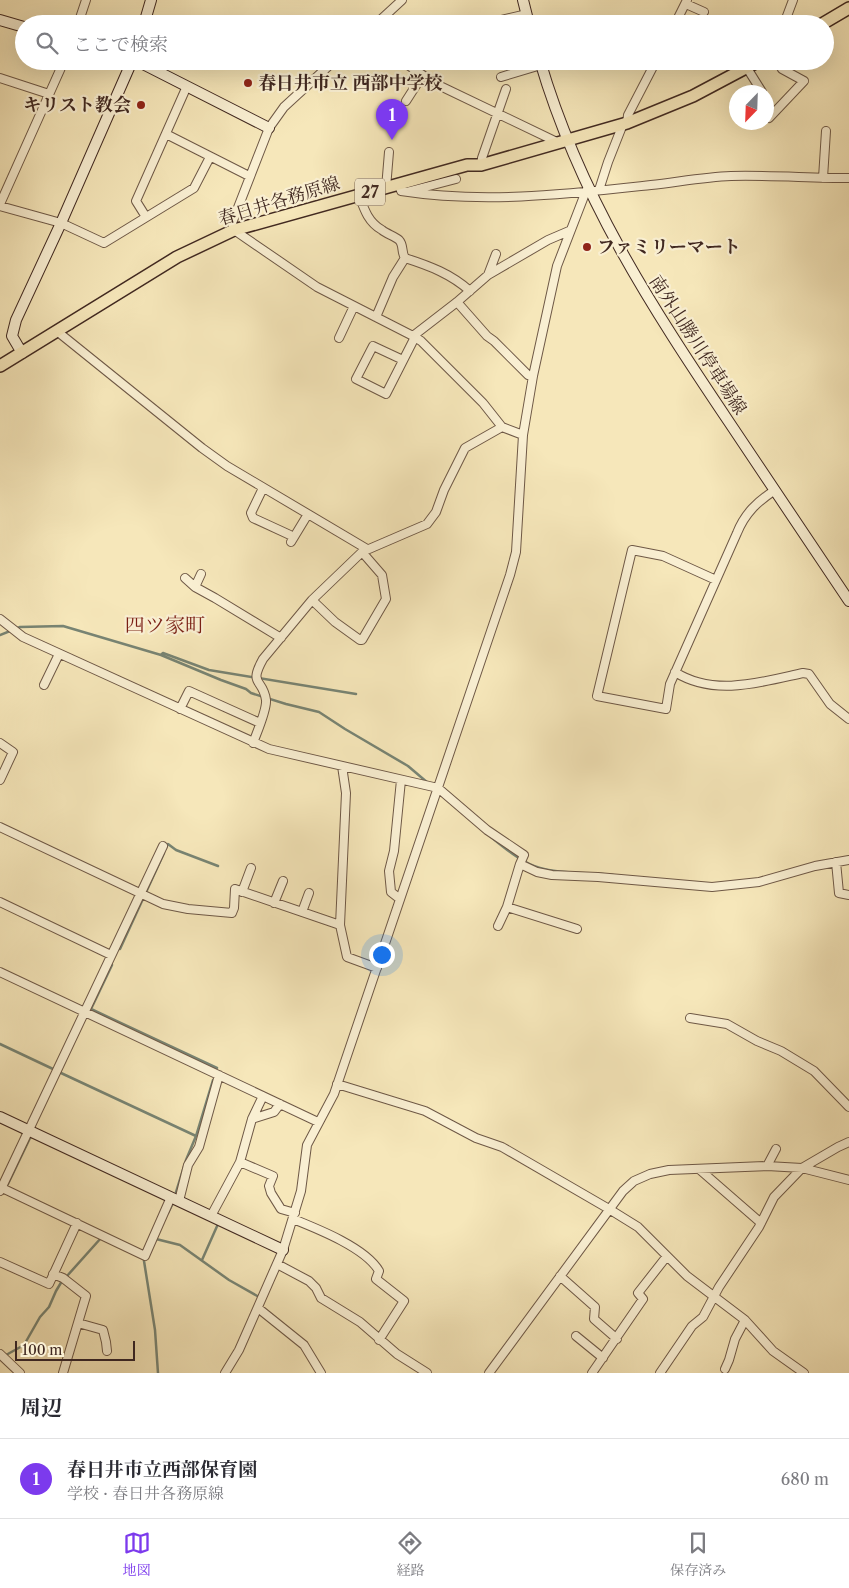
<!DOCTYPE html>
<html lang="ja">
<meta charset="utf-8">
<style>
:root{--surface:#fff;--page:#f2f2f3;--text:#2b2b33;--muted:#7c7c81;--line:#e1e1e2;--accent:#7c3aed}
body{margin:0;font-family:"Libre Caslon Text","Noto Serif JP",serif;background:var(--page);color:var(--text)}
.compass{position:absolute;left:729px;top:85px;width:45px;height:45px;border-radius:50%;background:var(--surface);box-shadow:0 5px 20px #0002;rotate:203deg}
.scale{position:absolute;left:15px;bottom:12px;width:120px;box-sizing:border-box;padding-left:5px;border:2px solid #402820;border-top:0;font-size:14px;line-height:18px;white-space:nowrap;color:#402820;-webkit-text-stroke:4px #f9efd2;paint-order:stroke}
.you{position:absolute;left:381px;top:954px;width:18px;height:18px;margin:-12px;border:4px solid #fff;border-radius:50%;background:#1a73e8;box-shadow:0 0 0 8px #1a73e833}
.badge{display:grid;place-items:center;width:32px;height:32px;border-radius:50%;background:var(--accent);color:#fff;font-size:16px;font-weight:700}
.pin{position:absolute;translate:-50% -41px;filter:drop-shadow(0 1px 2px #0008)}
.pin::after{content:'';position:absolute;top:26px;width:18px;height:15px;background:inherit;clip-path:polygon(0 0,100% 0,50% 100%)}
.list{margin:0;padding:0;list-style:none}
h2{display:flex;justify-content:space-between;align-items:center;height:65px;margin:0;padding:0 20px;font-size:21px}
h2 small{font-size:16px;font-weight:400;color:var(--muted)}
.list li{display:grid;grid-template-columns:32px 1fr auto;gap:15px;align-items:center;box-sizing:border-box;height:80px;padding:0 20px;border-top:1px solid var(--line)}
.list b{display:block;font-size:19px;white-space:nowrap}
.list p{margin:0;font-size:16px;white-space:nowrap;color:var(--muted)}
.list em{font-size:16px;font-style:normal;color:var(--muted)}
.icon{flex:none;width:28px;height:28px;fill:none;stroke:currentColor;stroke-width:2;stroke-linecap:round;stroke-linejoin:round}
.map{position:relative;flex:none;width:849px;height:1373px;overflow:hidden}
.search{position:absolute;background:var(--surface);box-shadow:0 5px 20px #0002;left:15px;right:15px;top:15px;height:55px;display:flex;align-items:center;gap:12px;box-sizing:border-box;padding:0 18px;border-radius:28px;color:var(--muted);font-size:19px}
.sheet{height:145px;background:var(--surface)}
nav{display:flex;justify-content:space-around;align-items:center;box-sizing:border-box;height:70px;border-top:1px solid var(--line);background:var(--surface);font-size:14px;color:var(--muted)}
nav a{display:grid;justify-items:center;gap:2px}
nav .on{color:var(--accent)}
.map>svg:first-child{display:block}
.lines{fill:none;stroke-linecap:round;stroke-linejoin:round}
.stream{stroke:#788473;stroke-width:2.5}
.street-casing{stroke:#6e5846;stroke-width:10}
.secondary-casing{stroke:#402820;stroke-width:12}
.primary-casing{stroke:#402820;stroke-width:14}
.street{stroke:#f9efd2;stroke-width:8}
.secondary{stroke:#f9efd2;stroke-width:10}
.primary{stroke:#f6e7ba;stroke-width:11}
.poi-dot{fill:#8f2418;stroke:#f9efd2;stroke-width:2}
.labels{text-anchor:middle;stroke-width:4.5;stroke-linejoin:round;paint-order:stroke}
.shield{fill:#f9efd2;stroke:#786455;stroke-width:1}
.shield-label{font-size:16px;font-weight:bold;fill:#402820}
.poi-label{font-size:18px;font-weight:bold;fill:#402820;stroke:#f9efd2;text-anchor:start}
.street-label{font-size:18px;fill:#402820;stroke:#f9efd2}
.quarter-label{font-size:20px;fill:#7a1f14;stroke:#f9efd2}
</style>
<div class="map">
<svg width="849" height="1373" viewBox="0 0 849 1373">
<rect width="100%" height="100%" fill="#f6e7ba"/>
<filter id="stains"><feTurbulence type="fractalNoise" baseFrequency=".004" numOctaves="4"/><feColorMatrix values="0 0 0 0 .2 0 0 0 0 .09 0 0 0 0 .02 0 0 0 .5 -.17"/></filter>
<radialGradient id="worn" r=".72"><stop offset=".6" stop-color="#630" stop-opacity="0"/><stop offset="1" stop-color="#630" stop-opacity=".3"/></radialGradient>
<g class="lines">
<!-- stream -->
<path class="stream" d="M 0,635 L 20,627 L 63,626 L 161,655 L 221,680 L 246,689 L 251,693 L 286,704 L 319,712 L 345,729 L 408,766 L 428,783
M 161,655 L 163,653 L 209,670 L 356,694
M 491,837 C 506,849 522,863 540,868 C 564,875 589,872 613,875
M 166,848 L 168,844 L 176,850 L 218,866
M 120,949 L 164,853
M 112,965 L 91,1009 L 217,1068
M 0,1044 L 53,1069
M 61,1073 L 196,1136
M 6,1188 L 30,1138 L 32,1137
M 176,1192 L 186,1160 L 196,1136 L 213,1080
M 168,1213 L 172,1205
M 156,1239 L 180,1245 L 229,1280 L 259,1297
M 146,1258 L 144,1261 L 155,1330 L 158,1373
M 202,1260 L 218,1224
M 67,1276 L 101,1238
M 6,1355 L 24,1345 L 40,1317 L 49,1307 L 56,1291 L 62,1281"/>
<!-- street casing -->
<g class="street-casing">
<path id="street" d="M 686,4 L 704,12
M 78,24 L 86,0
M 376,24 L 402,0
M 448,24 L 450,21
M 484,24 L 527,14
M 675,24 L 687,0
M 784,24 L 793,0
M 334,61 L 284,107 L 269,128 L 232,223 L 234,230 L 317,287 L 413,336 L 421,341 L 483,403 L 502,427 L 523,435
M 402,61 L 436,84 L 559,143
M 747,68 L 762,92
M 414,70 L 420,61
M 501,77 L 541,65
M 0,78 L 49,94
M 406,101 L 422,76
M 766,116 L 769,118 L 804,81 L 782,69 L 777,61
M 627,123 L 628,115 L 656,61
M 166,134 L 249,176
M 481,165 L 482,158 L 506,89
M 823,178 L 826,131
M 399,184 L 401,191 C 485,204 568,194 651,185 C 678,182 705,177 731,176 C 770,175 810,178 849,178
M 386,188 L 389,152
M 599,190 L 608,162 L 623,124
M 410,191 L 456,179
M 359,195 C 364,209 368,222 382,230 C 387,234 394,236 399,240 C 404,245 401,252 405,258 L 393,277 L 376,317
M 0,204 L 64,61
M 0,206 L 61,223 L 104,243 L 194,188 L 210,157
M 146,217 L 136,201 L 187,86
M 405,258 C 430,266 451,274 470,291
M 488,275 L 548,240 L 569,231
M 457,302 L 487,336 L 494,341 L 528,375 L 533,376
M 58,332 L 202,448 L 227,466 L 367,549
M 413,336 L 457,302 L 488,275 L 496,254
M 339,338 L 354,306
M 403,360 L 373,346 L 356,379 L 386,394 L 415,337
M 263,488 L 251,513 L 253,518 L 290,535
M 291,542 L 308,514
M 185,578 L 195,587 L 215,598 L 281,638
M 716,580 L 663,556 L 632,550 L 597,696 L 666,709 L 670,684 L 737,533 C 745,513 757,502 775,490
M 195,587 L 201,574
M 312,600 L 335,622 L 360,640 L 362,640 L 386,599 L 382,575 L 362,552
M 0,619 L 23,637 L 269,749 L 438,788 L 487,830 L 524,855 L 520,864 L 537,872 L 552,875 L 598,877 L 712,887 L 759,882 L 815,866 L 849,860
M 675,672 C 714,697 762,682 803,673 L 809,674 L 830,704 L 849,719
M 44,685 L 59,654
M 180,709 L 189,691 L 260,723
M 0,743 L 13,752 L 0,780
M 253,743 C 257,732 267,710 266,700 C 263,678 248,686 263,659 L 312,600 L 362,552 L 427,524 L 436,512 L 444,490 L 465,448 L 502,427
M 342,766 L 346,793 L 340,925 L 347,957 L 377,968
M 0,827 L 163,904 L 188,909 L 232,913 L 234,908 L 235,889 L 340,925
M 836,862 L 839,893 L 849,895
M 242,892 L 251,868
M 400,899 L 391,892 L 389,871 L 394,851 L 401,780
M 0,902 L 111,955
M 274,903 L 283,881
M 507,907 L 577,929
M 302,912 L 309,893
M 498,926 L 507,907 L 520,864
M 0,972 L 318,1122
M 690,1018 L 727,1024 L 757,1041 L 781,1051 L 814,1071 L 849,1107
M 337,1084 L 425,1111 L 476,1138 L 502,1147 L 609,1209 L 638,1227 L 687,1276 L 745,1320 L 773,1351 L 804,1373
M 252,1119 L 274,1112 L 280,1104
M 240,1162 L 273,1176 L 269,1186 L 271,1193 L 281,1209 L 295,1213
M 767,1166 L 776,1149
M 699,1169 L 761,1223
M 2,1188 L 145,1256 L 171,1197
M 0,1191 L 163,846
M 179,1201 L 188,1165 L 199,1147 L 219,1075
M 211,1216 L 240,1162 L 252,1119 L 263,1096
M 293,1219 C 318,1229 366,1248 379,1271 L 376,1279 L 404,1301 L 379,1340
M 0,1262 L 49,1284 L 77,1223
M 277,1264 L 309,1281 L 316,1288 L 321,1298 L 360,1322 L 397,1354 L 427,1373
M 53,1274 L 63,1278 L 86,1296 L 63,1373
M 560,1276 L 595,1307 L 594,1319 L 617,1339
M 258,1308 L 304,1345 L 321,1373
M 78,1323 L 103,1330 L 106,1342 L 107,1351
M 576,1336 L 603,1358
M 0,1354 L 20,1373
M 725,1369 L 729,1360 L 735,1339 L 745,1320
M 225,1373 L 239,1350 L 283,1250 L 301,1191 L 307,1145 L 334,1094 L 510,575 L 516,552 L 523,435 L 533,376 L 557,266 L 586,191
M 489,1373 L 623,1191 L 634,1181 L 650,1174 L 669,1170 L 767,1166 L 802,1168 L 849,1180
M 592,1373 L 643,1299 L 638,1293 L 667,1256
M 660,1373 L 692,1326 L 703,1317 L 719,1287 L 759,1227 L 774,1197 L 802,1168 L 838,1147 L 849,1142"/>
</g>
<!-- secondary casing -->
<g class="secondary-casing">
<path id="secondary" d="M 523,0 L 529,24
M 0,20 L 24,27
M 144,24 L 151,0
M 134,61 L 143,64 L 269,128
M 540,61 C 580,197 651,306 729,422 C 769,482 809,542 849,601
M 22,353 L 12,336 L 16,320 L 61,223 L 132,61
M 0,1117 L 283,1250"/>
</g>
<!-- primary casing -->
<g class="primary-casing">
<path id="primary" d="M 822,24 L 849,8
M 0,366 L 177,257 L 234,230 L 467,165 L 481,165 L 627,123 L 693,96 L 759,61"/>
</g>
<!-- street -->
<use href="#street" class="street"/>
<!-- secondary -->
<use href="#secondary" class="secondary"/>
<!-- primary -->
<use href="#primary" class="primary"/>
</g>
<!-- markers -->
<g class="poi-dot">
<circle cx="248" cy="83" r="5"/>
<circle cx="141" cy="105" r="5"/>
<circle cx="587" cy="247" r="5"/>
</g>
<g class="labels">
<!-- shield labels -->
<rect class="shield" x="355" y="178.5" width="30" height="27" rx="4"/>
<g class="shield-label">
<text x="370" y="198">27</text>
</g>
<!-- poi labels -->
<g class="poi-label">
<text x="258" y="89">春日井市立 西部中学校</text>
<text x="131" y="111" text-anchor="end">キリスト教会</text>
<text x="597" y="253">ファミリーマート</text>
</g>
<!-- street labels -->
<g class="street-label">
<text transform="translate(279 201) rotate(-17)" y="6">春日井各務原線</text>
<text transform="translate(698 345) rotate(57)" y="6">南外山勝川停車場線</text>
</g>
<!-- quarter labels -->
<g class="quarter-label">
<text x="165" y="632">四ツ家町</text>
</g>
</g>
<rect width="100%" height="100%" filter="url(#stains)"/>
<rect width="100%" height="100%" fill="url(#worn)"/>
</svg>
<svg class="compass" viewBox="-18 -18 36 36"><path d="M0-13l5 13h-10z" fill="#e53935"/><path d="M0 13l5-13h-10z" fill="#7c7c81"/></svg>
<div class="scale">100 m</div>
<div class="you"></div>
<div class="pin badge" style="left:392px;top:140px">1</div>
<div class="search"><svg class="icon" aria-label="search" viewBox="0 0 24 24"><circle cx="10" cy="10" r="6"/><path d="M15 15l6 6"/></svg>ここで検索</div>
</div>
<section class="sheet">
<h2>周辺<small></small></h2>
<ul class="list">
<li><span class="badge">1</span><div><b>春日井市立西部保育園</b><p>学校 · 春日井各務原線</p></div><em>680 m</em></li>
</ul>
</section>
<nav>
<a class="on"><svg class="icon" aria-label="map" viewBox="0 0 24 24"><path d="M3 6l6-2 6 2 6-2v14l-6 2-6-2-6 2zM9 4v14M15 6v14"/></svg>地図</a>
<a><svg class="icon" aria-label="directions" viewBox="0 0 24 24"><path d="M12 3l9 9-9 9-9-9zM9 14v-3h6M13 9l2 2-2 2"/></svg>経路</a>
<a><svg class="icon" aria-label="saved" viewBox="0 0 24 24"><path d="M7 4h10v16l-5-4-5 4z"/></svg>保存済み</a>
</nav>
